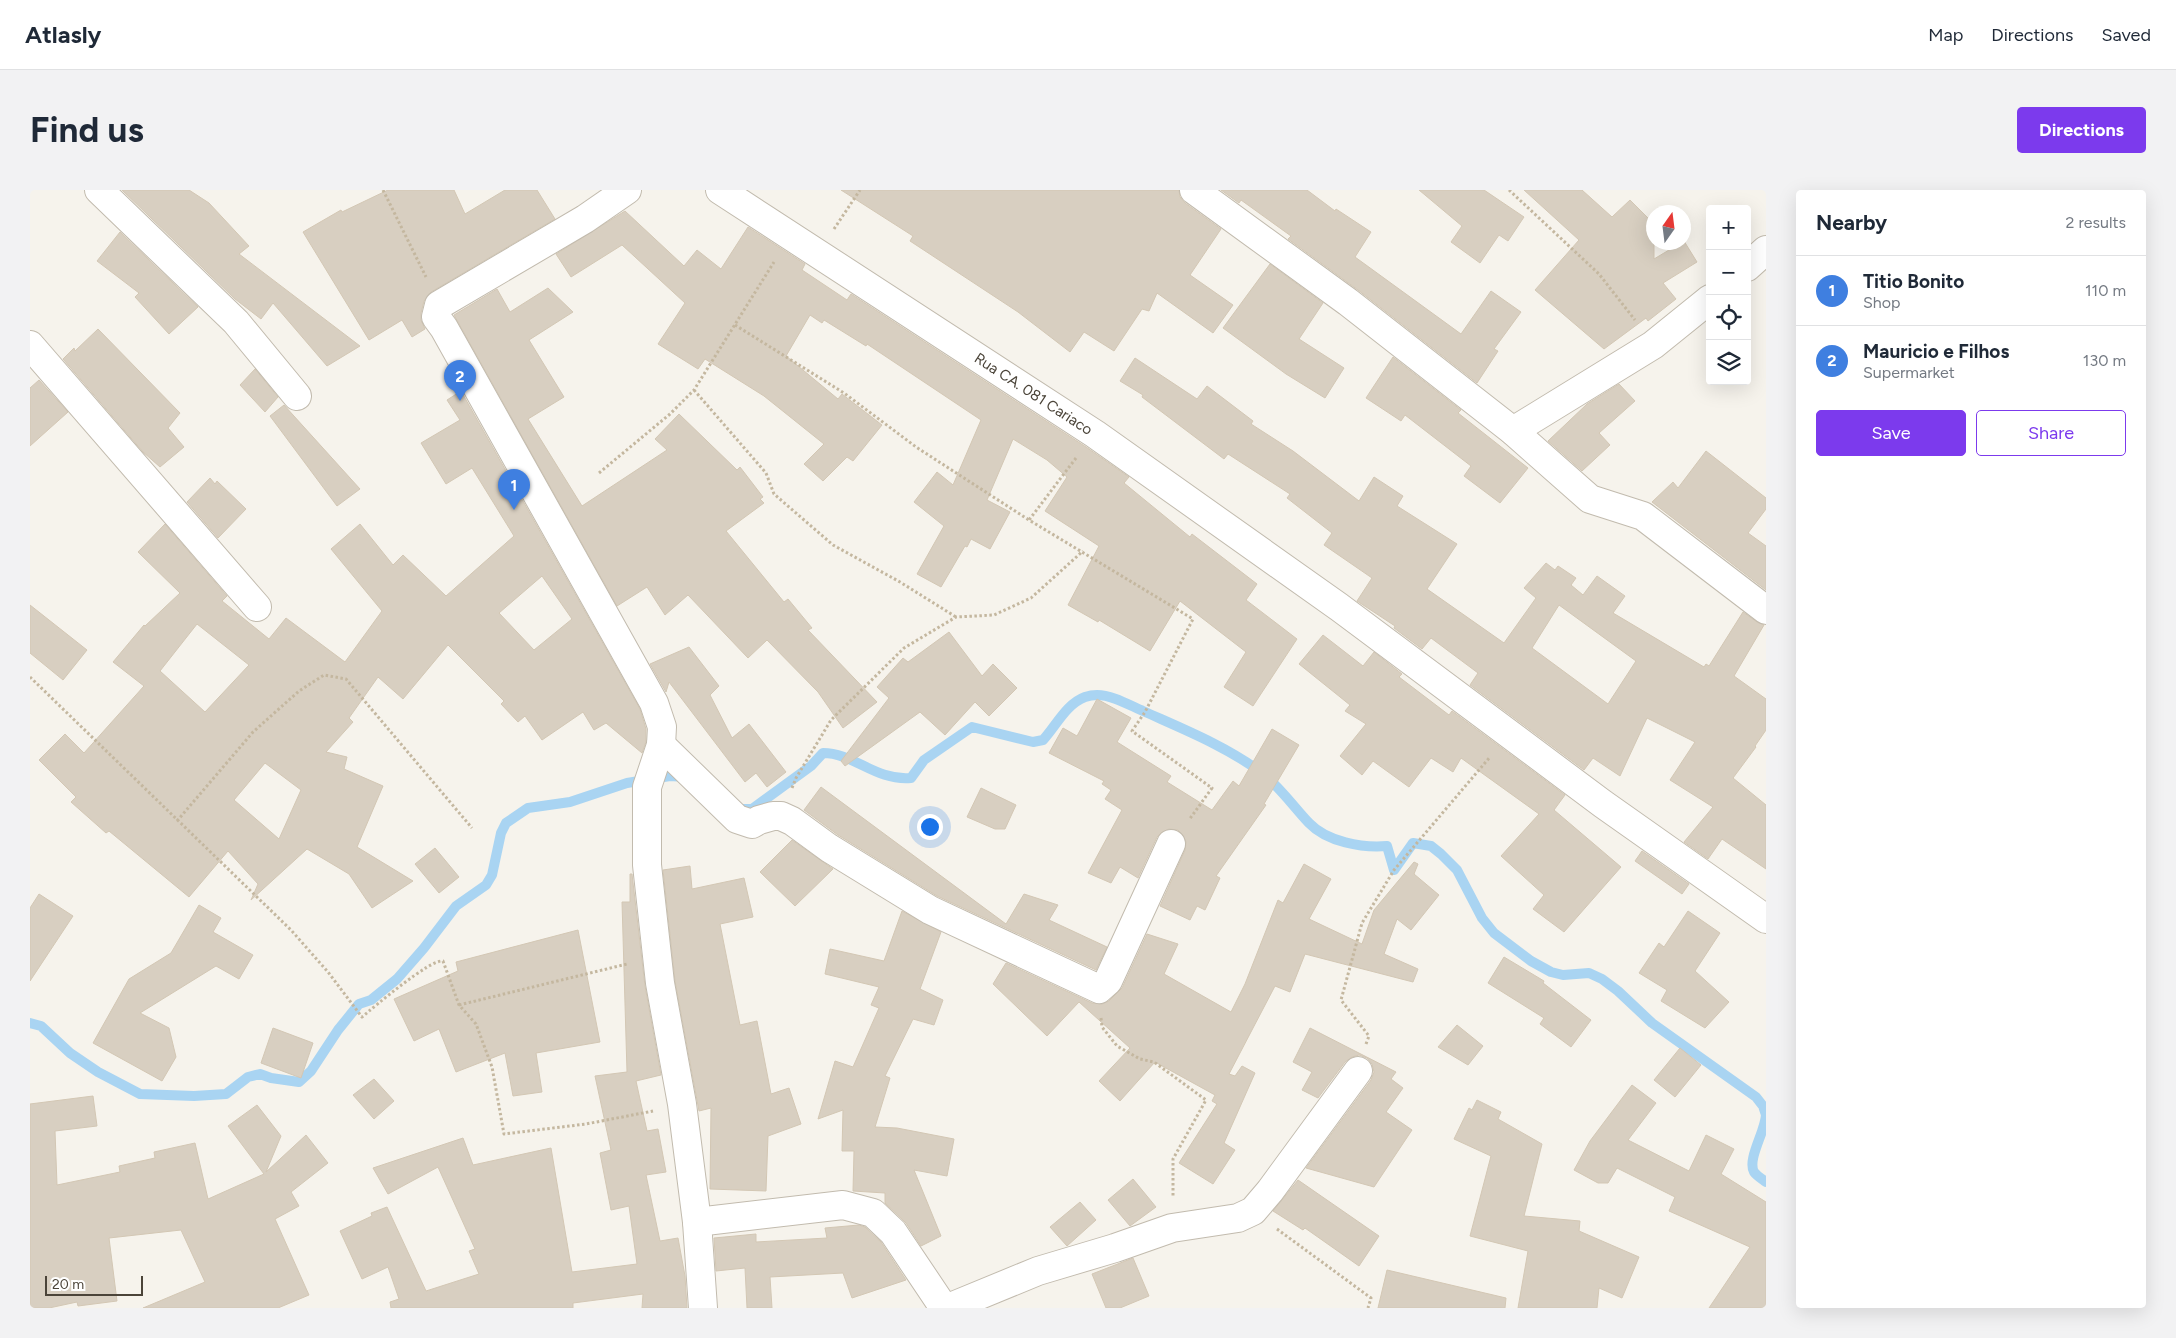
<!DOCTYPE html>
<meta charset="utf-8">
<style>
:root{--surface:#fff;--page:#f2f2f3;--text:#1f2937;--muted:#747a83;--line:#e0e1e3;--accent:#7c3aed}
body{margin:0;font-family:Figtree,sans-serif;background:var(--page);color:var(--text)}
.controls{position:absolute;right:15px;top:15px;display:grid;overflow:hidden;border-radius:5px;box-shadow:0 5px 20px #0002}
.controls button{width:45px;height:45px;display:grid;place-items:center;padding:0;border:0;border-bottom:1px solid var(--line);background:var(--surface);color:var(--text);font:25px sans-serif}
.compass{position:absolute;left:1616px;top:15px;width:45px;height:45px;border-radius:50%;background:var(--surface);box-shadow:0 5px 20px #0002;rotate:14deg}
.scale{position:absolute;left:15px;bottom:12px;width:98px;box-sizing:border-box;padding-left:5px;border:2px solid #4b4439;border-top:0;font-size:14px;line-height:18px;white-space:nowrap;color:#4b4439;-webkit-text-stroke:4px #fff;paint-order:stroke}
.you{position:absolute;left:899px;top:636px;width:18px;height:18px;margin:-12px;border:4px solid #fff;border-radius:50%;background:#1a73e8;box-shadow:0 0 0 8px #1a73e833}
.badge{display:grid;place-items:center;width:32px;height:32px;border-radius:50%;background:var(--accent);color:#fff;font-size:16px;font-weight:700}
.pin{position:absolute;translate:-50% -41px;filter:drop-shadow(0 1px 2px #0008)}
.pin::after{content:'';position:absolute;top:26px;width:18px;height:15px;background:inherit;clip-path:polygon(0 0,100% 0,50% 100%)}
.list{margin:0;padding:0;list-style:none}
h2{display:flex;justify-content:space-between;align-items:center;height:65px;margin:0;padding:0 20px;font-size:21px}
h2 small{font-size:16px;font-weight:400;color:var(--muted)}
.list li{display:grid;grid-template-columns:32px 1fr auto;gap:15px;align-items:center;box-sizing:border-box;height:70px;padding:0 20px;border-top:1px solid var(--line)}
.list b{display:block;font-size:19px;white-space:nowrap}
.list p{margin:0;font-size:16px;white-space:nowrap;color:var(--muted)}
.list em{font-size:16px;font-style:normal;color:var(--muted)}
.actions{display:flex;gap:10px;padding:15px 20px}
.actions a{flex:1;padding:11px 0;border:1px solid var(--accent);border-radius:5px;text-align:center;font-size:18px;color:var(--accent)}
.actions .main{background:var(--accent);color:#fff}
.icon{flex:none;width:28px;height:28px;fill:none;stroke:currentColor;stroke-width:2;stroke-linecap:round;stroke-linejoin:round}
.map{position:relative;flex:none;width:1736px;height:1118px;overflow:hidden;border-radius:5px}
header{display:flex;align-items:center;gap:30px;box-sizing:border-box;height:70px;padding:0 25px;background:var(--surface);border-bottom:1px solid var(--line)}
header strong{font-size:24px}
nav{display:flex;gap:28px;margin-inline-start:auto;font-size:18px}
.intro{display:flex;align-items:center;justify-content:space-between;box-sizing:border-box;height:120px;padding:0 30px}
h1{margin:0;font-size:35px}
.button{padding:12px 22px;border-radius:5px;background:var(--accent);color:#fff;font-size:18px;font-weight:700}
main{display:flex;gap:30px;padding:0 30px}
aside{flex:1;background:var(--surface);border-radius:5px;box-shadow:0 5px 20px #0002}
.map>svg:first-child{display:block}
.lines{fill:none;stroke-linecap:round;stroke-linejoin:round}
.stream{stroke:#a9d4f2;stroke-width:10}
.building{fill:#d8cfc1;stroke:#d3c7b4;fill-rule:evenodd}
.street-casing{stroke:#c2bbae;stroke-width:30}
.path{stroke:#c4b79f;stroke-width:3;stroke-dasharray:2.5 2.5;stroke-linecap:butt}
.street{stroke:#fff;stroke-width:28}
.labels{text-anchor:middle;stroke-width:4;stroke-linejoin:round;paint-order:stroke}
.street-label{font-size:15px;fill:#4b4439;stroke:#fff}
</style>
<header>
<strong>Atlasly</strong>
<nav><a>Map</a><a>Directions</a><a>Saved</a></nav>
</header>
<div class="intro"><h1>Find us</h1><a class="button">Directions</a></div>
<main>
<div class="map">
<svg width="1736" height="1118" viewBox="0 0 1736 1118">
<rect width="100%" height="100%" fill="#f6f3ec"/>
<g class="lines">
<!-- stream -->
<path class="stream" d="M 712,619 L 722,619 L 781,576 L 793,563 C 824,563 845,591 881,588 L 894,570 L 942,537 L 1003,552 L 1013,550 C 1026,536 1036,514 1055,507 C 1058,506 1063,505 1067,505 C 1082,505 1099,515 1113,521 C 1153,539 1196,556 1232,583 C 1250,597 1263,616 1279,633 C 1297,652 1332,658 1357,656 L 1364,680 L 1383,653 L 1401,656 L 1411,664 L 1427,680 L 1452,728 L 1464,743 L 1501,771 L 1521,782 L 1533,785 L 1559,783 L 1572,789 L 1588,801 L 1622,833 L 1726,907 L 1733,916 L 1736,925
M 0,833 L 11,836 L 40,863 L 68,882 L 110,904 L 164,906 L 196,904 L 218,887 L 230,884 L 241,888 L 269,892 L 281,881 L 308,840 L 329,814 L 341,810 L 367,789 L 394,758 L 426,716 L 456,695 L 462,685 L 471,643 L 476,633 L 498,618 L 540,612 L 597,593 L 640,586 L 656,587
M 1736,925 C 1735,942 1717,969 1724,982 C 1727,986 1732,989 1736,992"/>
</g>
<!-- building -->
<path class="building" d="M 92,0 L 159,0 L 179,13 L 219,56 L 209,64 L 330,156 L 297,176 L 243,113 L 231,129 L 205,109 Z
M 358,0 L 424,0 L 435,24 L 475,0 L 507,0 L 525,29 L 401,102 L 394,111 L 391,123 L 391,130 L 395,139 L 382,147 L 372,130 L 339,150 L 273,42 L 311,20 L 312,22 Z
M 811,0 L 1149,0 L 1150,7 L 1155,13 L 1191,39 L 1160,85 L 1203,115 L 1183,143 L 1127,103 L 1119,121 L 1112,119 L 1084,161 L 1054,142 L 1040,162 L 988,122 L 880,51 L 883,46 Z
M 1191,0 L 1277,0 L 1305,21 L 1306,19 L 1341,42 L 1325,67 L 1431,144 L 1461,101 L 1491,122 L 1464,159 L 1468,161 L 1447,193 L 1328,100 L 1258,49 L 1261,46 L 1211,10 L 1209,13 Z
M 1389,0 L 1454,0 L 1494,27 L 1478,51 L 1469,45 L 1450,73 L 1421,52 L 1432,36 Z
M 1494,0 L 1552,0 L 1582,27 L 1600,10 L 1624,34 L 1624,69 L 1654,51 L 1667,72 L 1633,93 L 1646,109 L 1618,131 L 1616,128 L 1574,159 L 1505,100 L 1549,50 Z
M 595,21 L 654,76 L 667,60 L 691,79 L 718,37 L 775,74 L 772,80 L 817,110 L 821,104 L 1056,257 L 1099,287 L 1094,293 L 1160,347 L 1162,344 L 1227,394 L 1216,410 L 1267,449 L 1223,516 L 1194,497 L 1216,462 L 1150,411 L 1120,461 L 1069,430 L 1068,432 L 1038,415 L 1069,356 L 1015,321 L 1037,287 L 1017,270 L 983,249 L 957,310 L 980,322 L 960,359 L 941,349 L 937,357 L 935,356 L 911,397 L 887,384 L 914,336 L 884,312 L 907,282 L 923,295 L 951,230 L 837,154 L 836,156 L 794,130 L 792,133 L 780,125 L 756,166 L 808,209 L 812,204 L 852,235 L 823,271 L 817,267 L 793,291 L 774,274 L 794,254 L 734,206 L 675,169 L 668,179 L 628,154 L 655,113 L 592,55 L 541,87 L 526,64 Z
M 90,42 L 168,117 L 139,144 L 105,107 L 109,103 L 67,71 Z
M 1240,74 L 1293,113 L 1269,149 L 1314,178 L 1295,208 L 1256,184 L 1193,138 Z
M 518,98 L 543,122 L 499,150 L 534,207 L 498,229 L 552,316 L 637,260 L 625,249 L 649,224 L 707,280 L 710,277 L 733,307 L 730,309 L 734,313 L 696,341 L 754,412 L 758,409 L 782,438 L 778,440 L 847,512 L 813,538 L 788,502 L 737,450 L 718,468 L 658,405 L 635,425 L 617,397 L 587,416 L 424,125 L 467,99 L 480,122 Z
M 68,139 L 150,223 L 138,238 L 154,257 L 130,277 L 113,262 L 33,169 L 44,158 L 45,161 Z
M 1363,167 L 1431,220 L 1428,223 L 1498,278 L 1470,313 L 1434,286 L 1441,276 L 1375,225 L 1371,231 L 1336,208 Z
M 1105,168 L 1167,209 L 1177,196 L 1223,231 L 1221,234 L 1263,261 L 1329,311 L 1344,287 L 1373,306 L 1367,316 L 1427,354 L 1397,399 L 1474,453 L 1506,408 L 1494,398 L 1516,373 L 1525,380 L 1528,376 L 1546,388 L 1541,395 L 1553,405 L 1567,386 L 1595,406 L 1583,423 L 1674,477 L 1676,474 L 1679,476 L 1713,422 L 1727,432 L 1734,435 L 1704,486 L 1736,509 L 1736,540 L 1725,556 L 1726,557 L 1703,588 L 1736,615 L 1736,679 L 1692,649 L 1678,669 L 1654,652 L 1683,617 L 1640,590 L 1665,552 L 1617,528 L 1590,586 L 1563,568 L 1554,580 L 1440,495 L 1448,483 L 1401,448 L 1392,459 L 1364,438 L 1365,436 L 1327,411 L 1342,388 L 1294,355 L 1302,343 L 1257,308 L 1260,304 L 1198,264 L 1194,269 L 1112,207 L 1113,205 L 1090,191 ZM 1529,415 L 1606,471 L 1578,514 L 1502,458 Z
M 225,179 L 248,207 L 235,222 L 210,195 Z
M 9,190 L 38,222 L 0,256 L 0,198 Z
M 1589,194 L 1605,211 L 1569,243 L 1580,255 L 1552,281 L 1518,251 L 1557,214 Z
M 431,201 L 610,519 L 616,539 L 616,552 L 612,563 L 576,533 L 564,540 L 553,522 L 512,550 L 495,526 L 488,532 L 471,514 L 474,511 L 418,455 L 373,509 L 348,487 L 319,528 L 323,532 L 296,562 L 317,567 L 314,579 L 353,596 L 327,657 L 383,691 L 342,718 L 319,684 L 277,659 L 221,710 L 228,694 L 198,661 L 159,707 L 79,641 L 76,643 L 41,612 L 46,607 L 9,570 L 35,544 L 54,563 L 114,496 L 83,472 L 114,435 L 115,436 L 150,403 L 108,362 L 135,334 L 197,406 L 192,411 L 239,449 L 256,428 L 315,472 L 352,421 L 301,359 L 330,334 L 363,375 L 373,365 L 416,406 L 484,346 L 442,278 L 416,294 L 391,253 L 430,230 L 417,210 ZM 512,386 L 542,429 L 504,460 L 469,423 ZM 167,434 L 219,475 L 175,522 L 130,481 ZM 235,573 L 271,600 L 249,649 L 204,610 Z
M 254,215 L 330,299 L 307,316 L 240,226 Z
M 1676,261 L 1736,308 L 1736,319 L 1718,343 L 1736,356 L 1736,400 L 1622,312 L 1643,292 L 1648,298 Z
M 180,288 L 185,294 L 187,291 L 216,319 L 188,348 L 157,312 Z
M 0,415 L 57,460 L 33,490 L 0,463 Z
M 919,442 L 952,486 L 963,474 L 987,498 L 959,526 L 945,512 L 915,545 L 890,522 L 815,576 L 811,571 L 859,508 L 847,497 L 873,468 L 878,472 Z
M 1293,445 L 1333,476 L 1344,462 L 1372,484 L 1369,487 L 1419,525 L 1422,521 L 1535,605 L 1524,620 L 1591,677 L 1534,742 L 1503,719 L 1514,705 L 1471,666 L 1509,624 L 1431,568 L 1423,582 L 1401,568 L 1379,597 L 1343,571 L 1332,585 L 1310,566 L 1336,534 L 1315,521 L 1320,515 L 1269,474 Z
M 659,457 L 689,496 L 680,505 L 702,548 L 719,534 L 756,582 L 737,597 L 726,583 L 715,592 L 639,492 L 636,502 L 620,474 Z
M 1067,509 L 1101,528 L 1087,552 L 1141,586 L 1137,592 L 1182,620 L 1203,591 L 1209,596 L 1242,539 L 1269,555 L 1234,614 L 1236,615 L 1186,686 L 1190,688 L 1175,720 L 1167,716 L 1160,730 L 1130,716 L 1155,660 L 1156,652 L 1153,645 L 1148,640 L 1139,639 L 1132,642 L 1127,647 L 1108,688 L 1090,677 L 1081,693 L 1058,683 L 1092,620 L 1075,609 L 1081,600 L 1072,594 L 1074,591 L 1019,563 L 1033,538 L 1047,546 Z
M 791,597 L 976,734 L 994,704 L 1028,715 L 1019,730 L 1077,757 L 1066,780 L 907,706 L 808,645 L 774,620 Z
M 951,598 L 986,615 L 975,639 L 965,639 L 937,627 Z
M 762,650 L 803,679 L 765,716 L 730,682 Z
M 405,658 L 429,687 L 409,703 L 385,674 Z
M 1612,661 L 1659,694 L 1652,704 L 1605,671 Z
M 1384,672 L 1388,674 L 1384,684 L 1409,705 L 1381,740 L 1367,729 L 1354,764 L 1388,779 L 1383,792 L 1275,764 L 1260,802 L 1245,796 L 1199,884 L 1205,886 L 1212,876 L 1225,883 L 1194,953 L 1205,960 L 1183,994 L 1149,973 L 1187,914 L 1182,911 L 1185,905 L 1125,872 L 1090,911 L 1069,891 L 1100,858 L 1049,812 L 1017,846 L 963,794 L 976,773 L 1062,813 L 1072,814 L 1079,811 L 1092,798 L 1117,744 L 1148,754 L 1134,784 L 1201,822 L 1215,794 L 1248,710 L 1253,713 L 1274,674 L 1301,689 L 1279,729 L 1332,754 L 1344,720 Z
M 660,676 L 662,699 L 714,688 L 723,727 L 690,734 L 710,835 L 727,831 L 741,904 L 759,898 L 771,934 L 738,946 L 736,1001 L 680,999 L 681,918 L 669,921 L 645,791 L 633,680 Z
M 600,684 L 602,684 L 615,796 L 631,885 L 606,891 L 617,941 L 628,939 L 636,982 L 616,985 L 630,1051 L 648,1048 L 655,1086 L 657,1118 L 612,1118 L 613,1104 L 543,1113 L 543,1118 L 361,1118 L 360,1112 L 369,1109 L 358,1077 L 332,1089 L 310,1041 L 342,1026 L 341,1023 L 357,1017 L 396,1101 L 449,1084 L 439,1061 L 445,1059 L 408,977 L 358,1004 L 343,978 L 433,948 L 443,975 L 521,958 L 542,1082 L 607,1074 L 599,1016 L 581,1020 L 570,963 L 581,960 L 565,886 L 597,882 L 592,712 L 600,712 Z
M 9,704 L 43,726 L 0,791 L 0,718 Z
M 169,715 L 191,728 L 183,742 L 223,765 L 209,789 L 186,776 L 110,823 L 139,838 L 146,867 L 132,891 L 63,853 L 99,789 L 141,763 Z
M 872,721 L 911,742 L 890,799 L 913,810 L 904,835 L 883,829 L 855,886 L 860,888 L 845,937 L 867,938 L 924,949 L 917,986 L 884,980 L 911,1046 L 891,1056 L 876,1033 L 855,1013 L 855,1003 L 823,1001 L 824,961 L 812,961 L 813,920 L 788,929 L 805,871 L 823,877 L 849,818 L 841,815 L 849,797 L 795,784 L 800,759 L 854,771 Z
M 1658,721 L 1690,743 L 1665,781 L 1699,812 L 1675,838 L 1631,811 L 1637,800 L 1609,783 L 1629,753 L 1634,757 Z
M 548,740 L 570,852 L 506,863 L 512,902 L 483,906 L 475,863 L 426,882 L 409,839 L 384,851 L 364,809 L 428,781 L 426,772 Z
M 1474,767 L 1514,791 L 1513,793 L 1561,830 L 1541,857 L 1510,834 L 1514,828 L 1458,793 Z
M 1427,835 L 1453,856 L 1438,875 L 1408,857 Z
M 243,838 L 283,853 L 271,888 L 231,873 Z
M 1280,838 L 1366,882 L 1361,889 L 1373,898 L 1356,922 L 1382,940 L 1344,997 L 1276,978 L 1341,890 L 1344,882 L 1342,874 L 1337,868 L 1329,865 L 1322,867 L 1315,872 L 1288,908 L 1272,900 L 1282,882 L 1263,872 Z
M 1650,858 L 1671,875 L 1645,907 L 1624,890 Z
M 344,889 L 364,911 L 344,929 L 323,905 Z
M 1602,895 L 1626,913 L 1598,950 L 1659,981 L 1676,945 L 1704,959 L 1691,984 L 1736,1012 L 1736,1118 L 1679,1118 L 1720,1057 L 1639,1021 L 1645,1007 L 1587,978 L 1578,993 L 1568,993 L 1544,980 L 1560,951 Z
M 63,906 L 67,936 L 25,941 L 27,995 L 90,982 L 89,976 L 125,968 L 124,962 L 165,953 L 178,1009 L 234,984 L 198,936 L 227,915 L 251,946 L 236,982 L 276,945 L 298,973 L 261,1002 L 269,1016 L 245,1029 L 279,1105 L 248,1118 L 113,1118 L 175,1092 L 151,1040 L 79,1048 L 87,1111 L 48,1116 L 47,1112 L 19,1118 L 0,1118 L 0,914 Z
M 1447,910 L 1471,922 L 1468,929 L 1512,954 L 1494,1026 L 1550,1031 L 1549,1041 L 1609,1067 L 1592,1108 L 1569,1098 L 1567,1118 L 1488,1118 L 1498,1061 L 1440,1046 L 1461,966 L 1424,949 L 1439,918 L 1442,920 Z
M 1103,989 L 1126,1017 L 1100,1036 L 1078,1010 Z
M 1268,990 L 1349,1046 L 1329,1076 L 1275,1038 L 1273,1040 L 1243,1021 Z
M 1050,1012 L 1066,1030 L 1037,1056 L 1020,1037 Z
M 829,1035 L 835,1037 L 851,1052 L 876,1090 L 822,1108 L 813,1083 L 740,1087 L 742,1118 L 717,1118 L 715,1078 L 686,1081 L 684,1048 L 726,1044 L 726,1052 L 797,1048 L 795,1038 Z
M 1103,1068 L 1119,1106 L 1090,1118 L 1076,1118 L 1062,1084 Z
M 1357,1080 L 1476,1108 L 1475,1118 L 1348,1118 Z"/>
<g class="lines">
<!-- street casing -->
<g class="street-casing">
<g id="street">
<path d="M 69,0 L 206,132 L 267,206"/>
<path d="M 597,0 L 555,29 L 409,115 L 406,127 L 414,138 L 624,513 L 632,537 L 631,555 L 617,597 L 617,675 L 630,793 L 652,914 L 667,1032 L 673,1118"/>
<path id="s1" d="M 690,0 L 1065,244 L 1309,417 L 1573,614 L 1736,729"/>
<path d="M 1164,0 L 1318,112 L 1483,241 L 1560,309 L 1613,326 L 1736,420"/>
<path d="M 1717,77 L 1736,60"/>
<path d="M 0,155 L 227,417"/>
<path d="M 1483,241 L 1623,155 L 1680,109"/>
<path d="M 631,555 L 707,629 L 722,634 L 729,630 L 743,626 L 751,626 L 762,631 L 799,658 L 900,720 L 1069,799 L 1078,791 L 1141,654"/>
<path d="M 667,1032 L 813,1015 L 843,1023 L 863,1042 L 914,1118"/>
<path d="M 918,1118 L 1008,1081 L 1085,1058 L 1142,1038 L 1208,1028 L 1223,1021 L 1240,1001 L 1328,881"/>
</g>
</g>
<!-- path -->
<path class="path" d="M 353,0 L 396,87
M 1479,0 L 1569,84 L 1605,130
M 804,39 L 830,0
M 705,135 L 814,203 L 886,257 L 999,330
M 664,200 L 736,283 L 744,304 L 803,355 L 870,392 L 926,427
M 1046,268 L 999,330 L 1163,429 L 1115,522 L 1102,541 L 1182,598 L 1159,630
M 569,283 L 640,224 L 664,200 L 744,72
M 0,487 L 261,740 L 298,782 L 332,827 C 344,817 400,769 413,771 L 429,815 L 446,834 L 462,877 L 474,944 L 556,934 L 623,921
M 762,598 L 766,588 L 801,530 L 874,458 L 926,427 L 964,425 L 1001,408 L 1053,361
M 147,631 L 223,542 L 269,501 L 294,485 L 316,489 L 442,638
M 429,815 L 597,774
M 1071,828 L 1072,837 L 1087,856 L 1110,869 L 1124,872 L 1176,910 L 1143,969 L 1143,1007
M 1336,854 L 1339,846 L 1311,810 L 1332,733 L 1364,680 L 1460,567
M 1247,1039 L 1341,1108 L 1338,1118"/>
<!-- street -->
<use href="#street" class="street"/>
</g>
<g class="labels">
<!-- street labels -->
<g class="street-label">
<text dy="5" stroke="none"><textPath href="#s1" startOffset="374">Rua CA. 081 Cariaco</textPath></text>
</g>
</g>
</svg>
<div class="controls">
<button>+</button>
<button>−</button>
<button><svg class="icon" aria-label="locate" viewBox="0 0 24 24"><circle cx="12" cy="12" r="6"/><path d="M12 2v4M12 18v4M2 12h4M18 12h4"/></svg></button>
<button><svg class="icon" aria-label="layers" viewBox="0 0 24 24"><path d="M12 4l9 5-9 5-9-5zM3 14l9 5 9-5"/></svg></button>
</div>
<svg class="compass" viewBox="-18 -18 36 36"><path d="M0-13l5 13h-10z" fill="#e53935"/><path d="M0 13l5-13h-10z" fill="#747a83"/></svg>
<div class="scale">20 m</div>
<div class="you"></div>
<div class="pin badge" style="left:484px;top:320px;background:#3f7fe0">1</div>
<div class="pin badge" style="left:430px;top:211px;background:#3f7fe0">2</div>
</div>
<aside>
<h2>Nearby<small>2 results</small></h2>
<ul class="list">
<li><span class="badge" style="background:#3f7fe0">1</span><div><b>Titio Bonito</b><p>Shop</p></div><em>110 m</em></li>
<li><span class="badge" style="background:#3f7fe0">2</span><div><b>Mauricio e Filhos</b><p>Supermarket</p></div><em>130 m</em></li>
</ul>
<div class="actions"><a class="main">Save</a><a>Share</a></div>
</aside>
</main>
